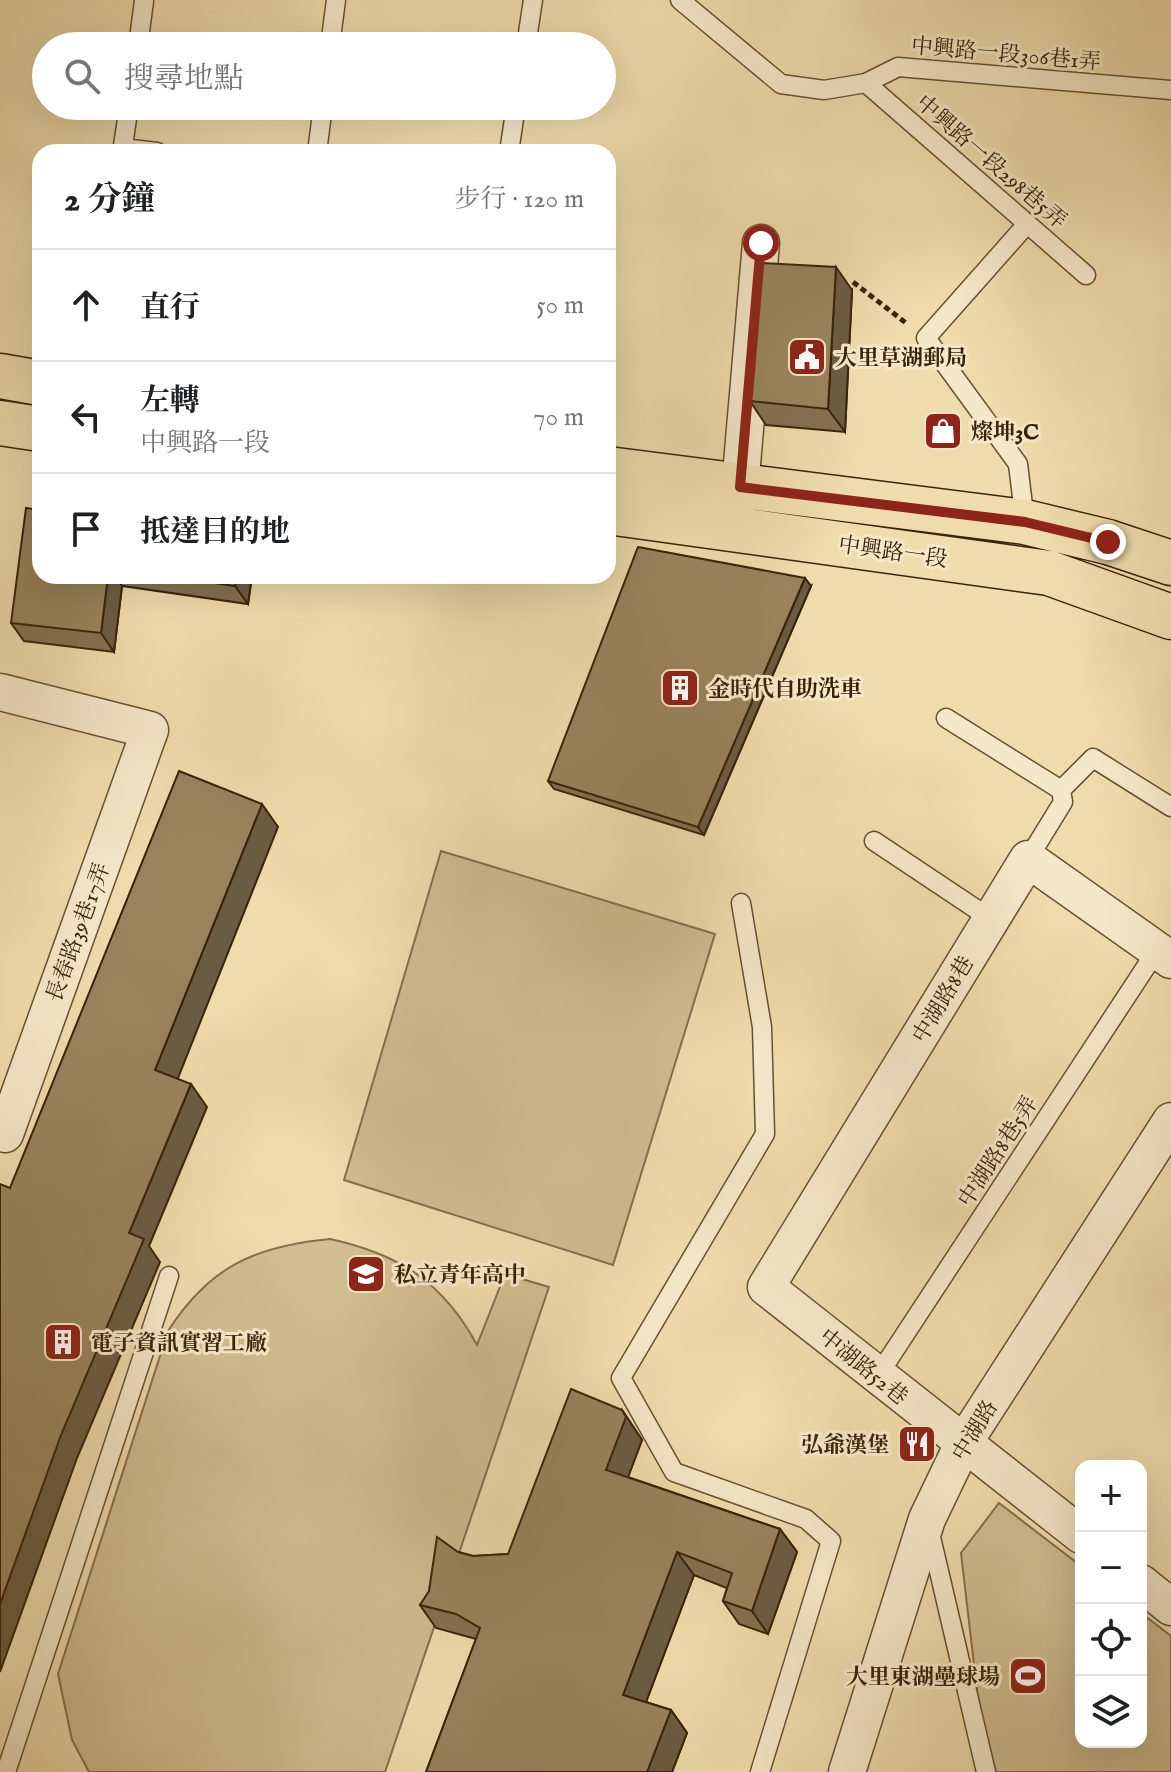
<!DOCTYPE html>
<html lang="zh-TW">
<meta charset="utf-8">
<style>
:root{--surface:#fff;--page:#f6f6f6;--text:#202124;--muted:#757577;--line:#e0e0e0}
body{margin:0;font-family:"IM FELL English","Noto Serif TC",serif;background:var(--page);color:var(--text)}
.controls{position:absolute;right:24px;bottom:24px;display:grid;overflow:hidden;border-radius:16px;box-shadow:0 8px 32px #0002}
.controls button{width:72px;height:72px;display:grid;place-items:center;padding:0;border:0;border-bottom:2px solid var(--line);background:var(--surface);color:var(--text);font:40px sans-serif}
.stop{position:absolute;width:24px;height:24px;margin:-18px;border:6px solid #8f2418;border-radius:50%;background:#fff}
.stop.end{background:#8f2418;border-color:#fff;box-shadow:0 2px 8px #0008}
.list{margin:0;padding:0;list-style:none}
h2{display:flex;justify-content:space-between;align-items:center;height:104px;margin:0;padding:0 32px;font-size:34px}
h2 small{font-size:26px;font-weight:400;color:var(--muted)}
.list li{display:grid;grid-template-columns:52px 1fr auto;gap:24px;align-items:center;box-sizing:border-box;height:112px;padding:0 32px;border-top:2px solid var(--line)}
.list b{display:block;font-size:30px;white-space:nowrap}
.list p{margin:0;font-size:26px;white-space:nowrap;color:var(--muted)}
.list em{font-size:26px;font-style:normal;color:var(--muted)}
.icon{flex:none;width:44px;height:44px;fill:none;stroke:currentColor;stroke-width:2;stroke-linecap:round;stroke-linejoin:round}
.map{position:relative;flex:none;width:1171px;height:1772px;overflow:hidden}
.search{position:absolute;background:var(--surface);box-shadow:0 8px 32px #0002;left:32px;top:32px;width:584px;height:88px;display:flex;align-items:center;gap:20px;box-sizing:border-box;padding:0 28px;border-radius:44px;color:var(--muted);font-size:30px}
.panel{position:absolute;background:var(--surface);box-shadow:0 8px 32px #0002;left:32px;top:144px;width:584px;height:440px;border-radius:24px}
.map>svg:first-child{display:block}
.green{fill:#d0bd90;stroke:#84704c;stroke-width:2}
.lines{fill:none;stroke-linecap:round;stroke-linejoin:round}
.service-casing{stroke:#665131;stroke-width:21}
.minor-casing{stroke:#665131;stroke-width:39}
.primary-casing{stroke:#392308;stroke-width:47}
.path{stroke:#392308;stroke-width:5;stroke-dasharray:6 4;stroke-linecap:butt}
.service{stroke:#f5e8c9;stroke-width:18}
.minor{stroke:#f5e8c9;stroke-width:36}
.primary{stroke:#efdcac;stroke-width:44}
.wall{fill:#837150;stroke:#392308;stroke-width:2}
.shaded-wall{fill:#6a5c41;stroke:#392308;stroke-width:2}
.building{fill:#98835d;stroke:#392308;stroke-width:2}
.route{stroke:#8f2418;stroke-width:10}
.labels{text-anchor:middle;stroke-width:6;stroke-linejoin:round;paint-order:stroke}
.street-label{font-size:22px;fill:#392308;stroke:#f5e8c9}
.poi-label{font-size:22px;font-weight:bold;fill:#392308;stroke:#f5e8c9;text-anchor:start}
</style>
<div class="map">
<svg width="1171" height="1772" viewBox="0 0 1171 1772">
<rect width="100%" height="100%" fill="#efdcac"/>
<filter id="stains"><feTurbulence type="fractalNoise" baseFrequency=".0025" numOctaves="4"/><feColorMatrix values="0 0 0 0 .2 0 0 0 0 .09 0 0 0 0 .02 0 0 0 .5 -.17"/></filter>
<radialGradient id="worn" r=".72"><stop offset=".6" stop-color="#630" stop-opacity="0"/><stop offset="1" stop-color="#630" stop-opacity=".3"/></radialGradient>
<!-- green -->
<path class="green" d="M 441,851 L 715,934 L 613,1265 L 344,1180 Z
M 330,1239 C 399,1254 443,1282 477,1345 L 505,1274 L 549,1287 L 385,1772 L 89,1772 L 72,1740 L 58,1674 L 168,1331 C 209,1267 255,1246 330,1239 Z
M 999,1503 L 1081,1566 L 1081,1742 L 1141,1742 L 1141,1613 L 1171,1636 L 1171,1772 L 996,1772 L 980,1716 L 961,1553 Z"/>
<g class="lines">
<!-- service casing -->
<g class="service-casing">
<path id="service" d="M 680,0 L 781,84 L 824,90 L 866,83 L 898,67 L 1171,90
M 138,46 L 144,1
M 330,46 L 336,0
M 526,46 L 533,0
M 866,83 L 1086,275
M 123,148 L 157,152
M 122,152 L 129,106
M 317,152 L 323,106
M 509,152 L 516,106
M 1025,522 L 1018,464 L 926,338 L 1027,224
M 946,718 L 1061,790 L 1063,802 L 1028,859
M 1061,790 L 1093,758 L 1171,807
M 874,841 L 991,919
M 741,903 L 762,1027 L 765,1134 L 621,1378 L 674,1472 L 806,1519 L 831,1541 L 760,1772
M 877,1377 L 1157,950
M 930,1533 L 986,1772
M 6,1772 L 169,1276"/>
</g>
<!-- minor casing -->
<g class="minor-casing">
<path id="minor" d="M 735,511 L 740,487 L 761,243
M 0,692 L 150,730 L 5,1134 L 0,1132
M 1081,1535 L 766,1287 L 1028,859 L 1171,960
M 1141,1583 L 1171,1607
M 847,1772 L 927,1519 L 963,1444 L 1171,1121"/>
</g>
<!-- primary casing -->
<g class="primary-casing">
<path id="primary" d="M 0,376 L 40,383
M 0,423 L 40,429
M 608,469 L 1025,522 L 1108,542 L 1171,563
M 608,512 L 1049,573 L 1171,617"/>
</g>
<!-- path -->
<path class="path" d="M 853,282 L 906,323"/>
<!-- service -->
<use href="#service" class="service"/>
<!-- minor -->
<use href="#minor" class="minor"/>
<!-- primary -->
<use href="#primary" class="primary"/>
</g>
<!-- wall -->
<path class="wall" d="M 852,290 L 845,432 L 766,425 L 750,401 Z
M 40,576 L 252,576 L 248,604 L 122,586 L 114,652 L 24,641 L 11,623 Z
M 811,586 L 704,835 L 554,789 L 548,781 Z
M 622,1410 L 642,1440 L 628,1477 L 780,1529 L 797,1552 L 768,1634 L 739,1624 L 723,1601 L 727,1588 L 694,1575 L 646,1702 L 671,1710 L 687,1733 L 672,1772 L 426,1772 L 476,1639 L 436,1628 L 420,1605 L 458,1552 L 473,1556 L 508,1554 Z"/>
<!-- shaded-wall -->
<path class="shaded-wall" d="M 836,267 L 852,290 L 845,432 L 828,409 Z
M 608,323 L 611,327 L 608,342 Z
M 108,576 L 115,576 L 122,586 L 114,652 L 101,633 Z
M 237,576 L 252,576 L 248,604 L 235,586 Z
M 805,578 L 811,586 L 704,835 L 698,827 Z
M 262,804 L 278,827 L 172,1093 L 155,1070 Z
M 191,1084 L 207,1107 L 149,1246 L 160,1262 L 77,1458 L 0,1672 L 0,1604 L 129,1233 Z
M 622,1410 L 642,1440 L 622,1493 L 606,1470 Z
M 780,1529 L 797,1552 L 768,1634 L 752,1611 Z
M 677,1552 L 694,1575 L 640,1718 L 623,1695 Z
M 671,1710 L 687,1733 L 672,1772 L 647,1772 Z"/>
<!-- building -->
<path class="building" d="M 762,263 L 836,267 L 828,409 L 750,401 Z
M 26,508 L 40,510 L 40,576 L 108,576 L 101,633 L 11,623 Z
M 638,547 L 805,578 L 698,827 L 548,781 Z
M 168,576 L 237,576 L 235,586 Z
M 179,771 L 262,804 L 155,1070 L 191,1084 L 129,1233 L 144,1239 L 61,1435 L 0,1604 L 0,1184 L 10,1188 Z
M 571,1389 L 622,1410 L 626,1417 L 606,1470 L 780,1529 L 752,1611 L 723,1601 L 732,1573 L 677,1552 L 623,1695 L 671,1710 L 647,1772 L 426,1772 L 480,1628 L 456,1614 L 420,1605 L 429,1591 L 437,1537 L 458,1552 L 473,1556 L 508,1554 Z"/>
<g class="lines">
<!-- route -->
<path class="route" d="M 761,243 L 740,487 L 1025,522 L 1108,542"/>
</g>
<!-- icons -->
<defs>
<g id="civic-square" transform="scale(2)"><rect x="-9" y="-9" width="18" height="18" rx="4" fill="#8f2418" stroke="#f5e8c9"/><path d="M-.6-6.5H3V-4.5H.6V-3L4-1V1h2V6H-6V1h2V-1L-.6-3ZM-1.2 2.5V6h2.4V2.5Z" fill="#fff"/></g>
<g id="shop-square" transform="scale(2)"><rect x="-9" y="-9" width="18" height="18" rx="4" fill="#8f2418" stroke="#f5e8c9"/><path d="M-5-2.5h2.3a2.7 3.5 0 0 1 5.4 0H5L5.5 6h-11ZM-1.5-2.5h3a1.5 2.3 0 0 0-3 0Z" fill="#fff"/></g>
<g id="building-square" transform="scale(2)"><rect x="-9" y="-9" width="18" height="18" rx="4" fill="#8f2418" stroke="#f5e8c9"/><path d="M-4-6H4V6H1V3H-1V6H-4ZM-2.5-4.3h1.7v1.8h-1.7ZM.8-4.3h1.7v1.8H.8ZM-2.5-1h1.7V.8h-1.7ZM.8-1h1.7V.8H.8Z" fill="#fff"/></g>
<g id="school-square" transform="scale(2)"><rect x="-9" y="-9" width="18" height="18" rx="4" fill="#8f2418" stroke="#f5e8c9"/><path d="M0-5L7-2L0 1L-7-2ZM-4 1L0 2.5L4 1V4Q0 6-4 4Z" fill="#fff"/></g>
<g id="restaurant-square" transform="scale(2)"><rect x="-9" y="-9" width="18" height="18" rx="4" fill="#8f2418" stroke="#f5e8c9"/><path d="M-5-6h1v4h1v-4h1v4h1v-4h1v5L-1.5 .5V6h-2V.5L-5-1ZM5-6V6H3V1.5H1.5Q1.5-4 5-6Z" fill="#fff"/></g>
<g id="stadium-square" transform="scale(2)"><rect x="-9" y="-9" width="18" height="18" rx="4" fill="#8f2418" stroke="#f5e8c9"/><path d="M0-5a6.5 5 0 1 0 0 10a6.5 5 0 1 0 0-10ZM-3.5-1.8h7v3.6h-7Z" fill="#fff"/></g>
</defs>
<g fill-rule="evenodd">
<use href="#civic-square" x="807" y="357"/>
<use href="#shop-square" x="943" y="431"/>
<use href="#building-square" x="680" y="688"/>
<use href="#school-square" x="366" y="1274"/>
<use href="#building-square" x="63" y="1342"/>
<use href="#restaurant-square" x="917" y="1444"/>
<use href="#stadium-square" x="1028" y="1676"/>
</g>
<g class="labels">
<!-- street labels -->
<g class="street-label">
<text transform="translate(1006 53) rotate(5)" y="8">中興路一段306巷1弄</text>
<text transform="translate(992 161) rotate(41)" y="8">中興路一段298巷5弄</text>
<text transform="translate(893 551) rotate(8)" y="8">中興路一段</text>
<text transform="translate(77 932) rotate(-70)" y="8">長春路39巷17弄</text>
<text transform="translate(942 999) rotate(-59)" y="8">中湖路8巷</text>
<text transform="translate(997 1151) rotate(-57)" y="8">中湖路8巷5弄</text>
<text transform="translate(864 1366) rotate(39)" y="8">中湖路52巷</text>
<text transform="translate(974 1430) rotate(-59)" y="8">中湖路</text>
</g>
<!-- poi labels -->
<g class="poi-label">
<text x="835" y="365">大里草湖郵局</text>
<text x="971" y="439">燦坤3C</text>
<text x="708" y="696">金時代自助洗車</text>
<text x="394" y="1282">私立青年高中</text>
<text x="91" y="1350">電子資訊實習工廠</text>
<text x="889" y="1452" text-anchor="end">弘爺漢堡</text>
<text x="1000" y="1684" text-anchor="end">大里東湖壘球場</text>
</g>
</g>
<rect width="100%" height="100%" filter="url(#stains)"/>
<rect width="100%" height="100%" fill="url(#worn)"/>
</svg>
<div class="controls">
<button>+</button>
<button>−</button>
<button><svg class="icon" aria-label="locate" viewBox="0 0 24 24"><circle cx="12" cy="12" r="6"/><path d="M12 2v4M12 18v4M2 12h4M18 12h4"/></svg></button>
<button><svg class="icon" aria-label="layers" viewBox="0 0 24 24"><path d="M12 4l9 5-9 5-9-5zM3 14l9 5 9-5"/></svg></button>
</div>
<div class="stop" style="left:761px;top:243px"></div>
<div class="stop end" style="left:1108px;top:542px"></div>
<div class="search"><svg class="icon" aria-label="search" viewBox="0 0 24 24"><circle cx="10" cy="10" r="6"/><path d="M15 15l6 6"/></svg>搜尋地點</div>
<section class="panel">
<h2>2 分鐘<small>步行 · 120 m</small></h2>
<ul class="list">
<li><svg class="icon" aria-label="ahead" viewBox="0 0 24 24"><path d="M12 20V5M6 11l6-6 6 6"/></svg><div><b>直行</b></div><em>50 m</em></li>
<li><svg class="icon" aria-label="left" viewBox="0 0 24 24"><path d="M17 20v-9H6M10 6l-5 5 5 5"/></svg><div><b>左轉</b><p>中興路一段</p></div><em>70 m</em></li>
<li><svg class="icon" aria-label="arrive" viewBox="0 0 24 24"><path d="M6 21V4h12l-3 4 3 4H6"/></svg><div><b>抵達目的地</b></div></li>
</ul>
</section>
</div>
